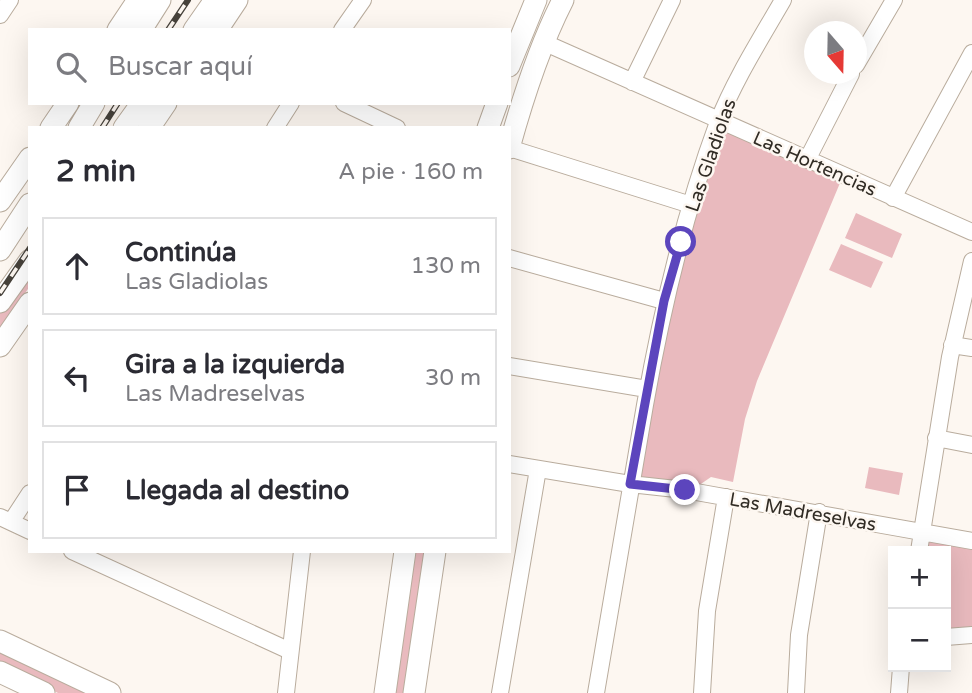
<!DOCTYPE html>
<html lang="es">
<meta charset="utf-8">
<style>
:root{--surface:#fff;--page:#f2f2f3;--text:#2b2b33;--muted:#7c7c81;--line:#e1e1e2}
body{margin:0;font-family:"Varela Round",sans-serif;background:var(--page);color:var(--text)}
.controls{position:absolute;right:21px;bottom:21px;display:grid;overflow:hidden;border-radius:0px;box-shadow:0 7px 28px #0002}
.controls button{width:63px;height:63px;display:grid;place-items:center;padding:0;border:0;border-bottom:2px solid var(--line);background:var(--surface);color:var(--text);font:35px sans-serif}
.compass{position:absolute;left:804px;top:21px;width:63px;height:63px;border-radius:50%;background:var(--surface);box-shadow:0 7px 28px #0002;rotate:160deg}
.stop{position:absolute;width:21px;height:21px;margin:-16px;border:5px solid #5c45bd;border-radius:50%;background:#fff}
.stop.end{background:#5c45bd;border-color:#fff;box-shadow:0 2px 7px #0008}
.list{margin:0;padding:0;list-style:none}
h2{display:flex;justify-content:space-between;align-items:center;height:91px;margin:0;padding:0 28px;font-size:30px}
h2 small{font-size:23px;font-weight:400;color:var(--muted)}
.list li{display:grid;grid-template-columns:46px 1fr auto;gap:21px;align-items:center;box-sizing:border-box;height:98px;margin:0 14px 14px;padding:0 14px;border:2px solid var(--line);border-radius:0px}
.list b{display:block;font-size:26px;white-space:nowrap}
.list p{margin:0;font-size:23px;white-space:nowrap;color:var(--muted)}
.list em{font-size:23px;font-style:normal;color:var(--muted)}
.icon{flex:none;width:38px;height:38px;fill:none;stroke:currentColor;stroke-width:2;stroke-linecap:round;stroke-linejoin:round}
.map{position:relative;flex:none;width:972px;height:693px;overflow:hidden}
.search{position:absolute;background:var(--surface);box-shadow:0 7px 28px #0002;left:28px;top:28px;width:483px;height:77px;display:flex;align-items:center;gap:18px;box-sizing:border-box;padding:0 24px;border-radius:0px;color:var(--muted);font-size:26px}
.panel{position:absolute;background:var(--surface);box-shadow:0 7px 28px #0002;left:28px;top:126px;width:483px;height:427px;border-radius:0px}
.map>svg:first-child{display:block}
.green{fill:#e9babe}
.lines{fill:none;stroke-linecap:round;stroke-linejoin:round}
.minor-casing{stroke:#b9ac9d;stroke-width:18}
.major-casing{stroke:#b9ac9d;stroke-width:23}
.minor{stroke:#fff;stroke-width:16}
.major{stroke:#fff;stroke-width:21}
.rail-casing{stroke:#47423b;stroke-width:6}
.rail{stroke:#fdf7f1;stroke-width:3.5;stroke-dasharray:10;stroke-linecap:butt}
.route{stroke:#5c45bd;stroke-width:9}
.labels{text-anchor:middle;stroke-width:5;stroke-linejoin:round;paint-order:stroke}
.street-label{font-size:19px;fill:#312c25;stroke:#fdf7f1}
</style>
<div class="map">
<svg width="972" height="693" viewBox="0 0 972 693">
<rect width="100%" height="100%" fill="#fdf7f1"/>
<!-- green -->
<path class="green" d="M 722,128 L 840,183 L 757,381 L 745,419 L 733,482 L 711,477 L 695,488 L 637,480 L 673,303 L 699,197 Z
M 856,213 L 902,234 L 892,258 L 845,238 Z
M 841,244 L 883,262 L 871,288 L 829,270 Z
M 30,269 L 30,286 L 0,329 L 0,312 Z
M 869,467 L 903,473 L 899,495 L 865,488 Z
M 924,540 L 972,547 L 972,629 L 946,630 L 946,551 L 922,551 Z
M 416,551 L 427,551 L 407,693 L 395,693 Z
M 0,647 L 97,693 L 58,693 L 0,665 Z"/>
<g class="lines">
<!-- minor casing -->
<g class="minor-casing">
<path id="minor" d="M 0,15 L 10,0
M 342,30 L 363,0
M 543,42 L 972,232
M 856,65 L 894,0
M 632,82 L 672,0
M 344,103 L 397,128
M 275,128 L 291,103
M 509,148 L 691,205
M 807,160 L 851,74
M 893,198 L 972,53
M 509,258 L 664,301
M 952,345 L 972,348
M 509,366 L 647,389
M 936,438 L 972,445
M 509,464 L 630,484 L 685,490 L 972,541
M 0,517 L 30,531
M 11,522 L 30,493
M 72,551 L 290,651
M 919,551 L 950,357 L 972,261
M 946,637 L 972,635
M 286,693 L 302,551
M 500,693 L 538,469
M 596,693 C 612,597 628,501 645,405 C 662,309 684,214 718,122 C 735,79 760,40 783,0
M 702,693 L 707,611 L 726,497
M 796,693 L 799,635 L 819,512
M 899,693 L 901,667"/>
</g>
<!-- major casing -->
<g class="major-casing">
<path id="major" d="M 118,30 L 138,0
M 141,30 L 160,0
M 194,30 L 215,0
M 217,30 L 237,0
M 509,66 L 536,0
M 51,128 L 68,103
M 79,128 L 94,103
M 124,128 L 142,103
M 149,128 L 166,103
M 488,128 L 497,103
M 509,148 C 523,97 539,47 563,0
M 0,201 L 30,158
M 0,250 L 30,204
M 0,302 L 30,260
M 0,346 L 30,303
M 0,641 L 110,693
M 0,672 L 44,693
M 385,693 L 405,551
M 414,693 L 435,551"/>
</g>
<!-- minor -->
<use href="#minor" class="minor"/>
<!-- major -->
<use href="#major" class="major"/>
<!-- rail casing -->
<g class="rail-casing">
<path id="rail" d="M 168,30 L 188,0
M 102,128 L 118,103
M 0,293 L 30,248"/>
</g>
<!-- rail -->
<use href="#rail" class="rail"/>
</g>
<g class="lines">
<!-- route -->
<path class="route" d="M 681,242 L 664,301 L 630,484 L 685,490"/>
</g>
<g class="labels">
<!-- street labels -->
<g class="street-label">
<text transform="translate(710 155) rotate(-71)" y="7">Las Gladiolas</text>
<text transform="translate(815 163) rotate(24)" y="7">Las Hortencias</text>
<text transform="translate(803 511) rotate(10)" y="7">Las Madreselvas</text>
</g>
</g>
</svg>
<div class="controls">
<button>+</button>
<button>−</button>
</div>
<svg class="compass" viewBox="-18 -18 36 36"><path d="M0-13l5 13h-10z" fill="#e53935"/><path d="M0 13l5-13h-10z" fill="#7c7c81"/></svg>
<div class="stop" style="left:681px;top:242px"></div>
<div class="stop end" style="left:685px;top:490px"></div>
<div class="search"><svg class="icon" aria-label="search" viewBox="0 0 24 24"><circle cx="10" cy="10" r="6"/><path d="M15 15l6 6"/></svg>Buscar aquí</div>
<section class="panel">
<h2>2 min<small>A pie · 160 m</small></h2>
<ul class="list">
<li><svg class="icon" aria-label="ahead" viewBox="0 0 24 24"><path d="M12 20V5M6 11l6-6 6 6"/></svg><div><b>Continúa</b><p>Las Gladiolas</p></div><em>130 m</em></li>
<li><svg class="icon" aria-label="left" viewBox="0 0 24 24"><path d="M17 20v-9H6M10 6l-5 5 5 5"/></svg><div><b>Gira a la izquierda</b><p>Las Madreselvas</p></div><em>30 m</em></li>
<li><svg class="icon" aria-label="arrive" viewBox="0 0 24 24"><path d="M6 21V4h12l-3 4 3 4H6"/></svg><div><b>Llegada al destino</b></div></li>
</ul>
</section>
</div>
